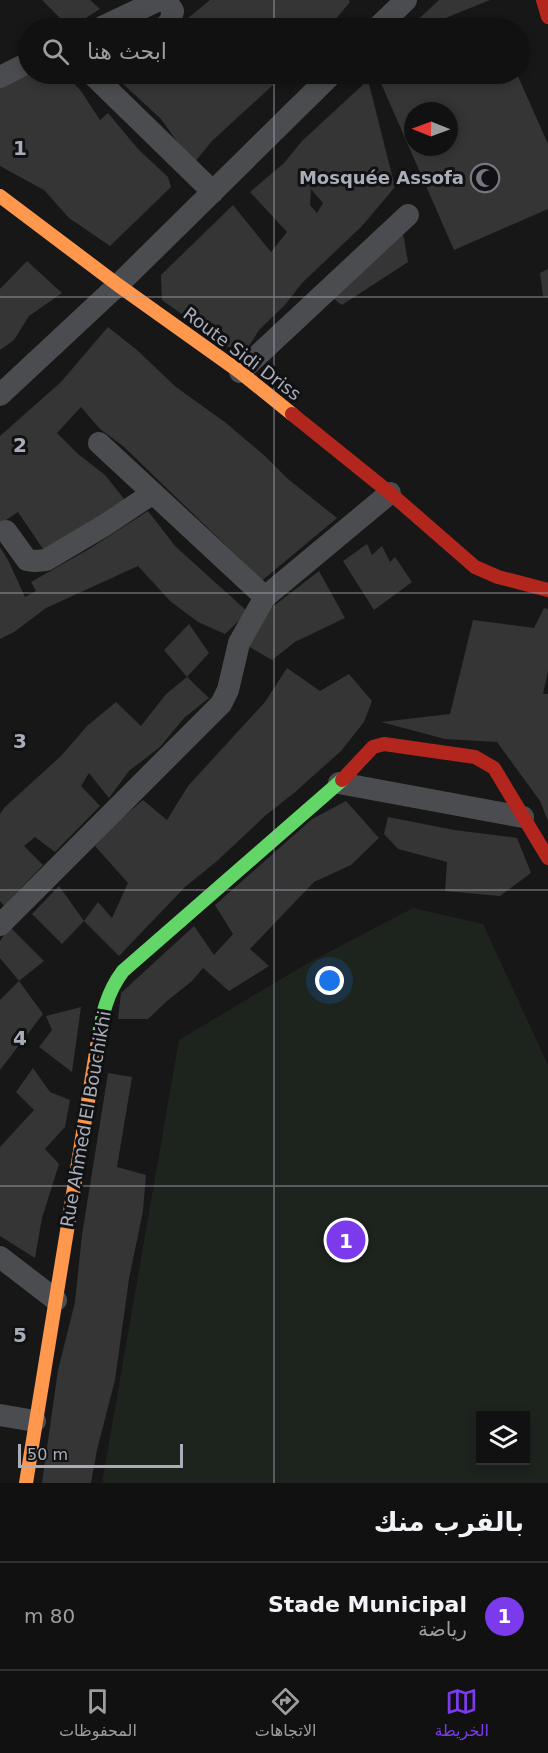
<!DOCTYPE html>
<html lang="ar">
<meta charset="utf-8">
<style>
:root{--surface:#111;--page:#1a1a1a;--text:#f1f3f6;--muted:#9c9d9f;--line:#303131;--accent:#7c3aed}
body{margin:0;font-family:"DejaVu Sans","Noto Naskh Arabic",sans-serif;background:var(--page);color:var(--text);direction:rtl}
.controls{position:absolute;right:18px;bottom:18px;display:grid;overflow:hidden;border-radius:0px;box-shadow:0 3px 9px #0003}
.controls button{width:54px;height:54px;display:grid;place-items:center;padding:0;border:0;border-bottom:2px solid var(--line);background:var(--surface);color:var(--text);font:30px sans-serif}
.compass{position:absolute;left:404px;top:102px;width:54px;height:54px;border-radius:50%;background:var(--surface);box-shadow:0 3px 9px #0003;rotate:271deg}
.scale{position:absolute;left:18px;bottom:15px;width:165px;box-sizing:border-box;padding-left:6px;border:3px solid #a8adb8;border-top:0;font-size:16px;line-height:21px;white-space:nowrap;color:#a8adb8;-webkit-text-stroke:4px #111113;paint-order:stroke}
.you{position:absolute;left:330px;top:981px;width:21px;height:21px;margin:-15px;border:4px solid #fff;border-radius:50%;background:#1a73e8;box-shadow:0 0 0 9px #1a73e833}
.badge{display:grid;place-items:center;width:39px;height:39px;border-radius:50%;background:var(--accent);color:#fff;font-size:20px;font-weight:700}
.pin{position:absolute;translate:-50% -50%;border:3px solid #fff;box-shadow:0 2px 6px #0006}
.list{margin:0;padding:0;list-style:none}
h2{display:flex;justify-content:space-between;align-items:center;height:78px;margin:0;padding:0 24px;font-size:26px}
h2 small{font-size:20px;font-weight:400;color:var(--muted)}
.list li{display:grid;grid-template-columns:39px 1fr auto;gap:18px;align-items:center;box-sizing:border-box;height:108px;padding:0 24px;border-top:2px solid var(--line)}
.list b{display:block;font-size:22px;white-space:nowrap}
.list p{margin:0;font-size:20px;white-space:nowrap;color:var(--muted)}
.list em{font-size:20px;font-style:normal;color:var(--muted)}
.icon{flex:none;width:33px;height:33px;fill:none;stroke:currentColor;stroke-width:2;stroke-linecap:round;stroke-linejoin:round}
.map{position:relative;flex:none;width:548px;height:1483px;overflow:hidden;direction:ltr}
.search{position:absolute;background:var(--surface);box-shadow:0 3px 9px #0003;left:18px;right:18px;top:18px;height:66px;display:flex;align-items:center;gap:15px;box-sizing:border-box;padding:0 21px;border-radius:33px;color:var(--muted);font-size:22px}
.sheet{height:186px;background:var(--surface)}
nav{display:flex;justify-content:space-around;align-items:center;box-sizing:border-box;height:84px;border-top:2px solid var(--line);background:var(--surface);font-size:16px;color:var(--muted)}
nav a{display:grid;justify-items:center;gap:3px}
nav .on{color:var(--accent)}
.map>svg:first-child{display:block}
.green{fill:#1d241e;fill-rule:evenodd}
.building{fill:#353536;fill-rule:evenodd}
.lines{fill:none;stroke-linecap:round;stroke-linejoin:round}
.street{stroke:#4b4c50;stroke-width:22}
.fast{stroke:#63d668;stroke-width:14}
.slow{stroke:#ff974d;stroke-width:14}
.jam{stroke:#b3261e;stroke-width:14}
.grid{fill:none;stroke:#a8adb8;stroke-width:1.5;stroke-opacity:0.55}
.labels{text-anchor:middle;stroke-width:6;stroke-linejoin:round;paint-order:stroke}
.poi-label{font-size:18px;font-weight:bold;fill:#a8adb8;stroke:#111113;text-anchor:end}
.street-label{font-size:18px;fill:#a8adb8;stroke:#111113}
.grid-label{font-size:20px;text-anchor:middle;font-weight:bold;fill:#a8adb8;stroke:#111113;stroke-width:6;stroke-linejoin:round;paint-order:stroke}
</style>
<div class="map">
<svg width="548" height="1483" viewBox="0 0 548 1483">
<rect width="100%" height="100%" fill="#171717"/>
<!-- green -->
<path class="green" d="M 413,908 L 483,924 L 548,1065 L 548,1483 L 102,1483 L 179,1040 L 308,963 ZM 480,1416 L 526,1416 L 526,1460 L 480,1460 Z"/>
<!-- building -->
<path class="building" d="M 42,0 L 90,0 L 100,9 L 70,28 Z
M 210,0 L 349,0 L 350,2 L 328,28 L 176,28 Z
M 439,0 L 490,0 L 421,28 L 409,28 Z
M 493,18 L 498,28 L 470,28 Z
M 28,74 L 65,74 L 81,91 L 100,120 L 108,113 L 138,149 L 168,177 L 171,187 L 110,246 L 69,218 L 44,190 L 0,166 L 0,82 Z
M 131,74 L 285,74 L 212,141 L 193,164 L 161,119 L 122,83 Z
M 377,74 L 517,74 L 548,144 L 548,209 L 454,250 ZM 413,111 L 449,111 L 449,147 L 413,147 Z
M 368,80 L 395,187 L 362,226 L 302,283 L 285,305 L 259,330 L 242,357 L 162,300 L 161,275 L 233,205 L 271,252 L 287,232 L 250,192 L 284,163 L 302,141 ZM 311,189 L 323,203 L 317,213 L 310,205 Z
M 402,228 L 408,262 L 342,305 L 331,297 Z
M 27,261 L 62,293 L 29,316 L 14,340 L 0,350 L 0,289 Z
M 548,269 L 548,297 L 543,296 L 540,273 Z
M 108,327 L 137,350 L 176,387 L 226,423 L 265,456 L 288,479 L 337,518 L 259,583 L 243,562 L 123,446 L 100,429 L 81,407 L 57,433 L 78,454 L 105,475 L 129,505 L 47,555 L 18,512 L 0,524 L 0,436 L 61,382 Z
M 148,511 L 176,547 L 248,612 L 225,634 L 198,622 L 170,601 L 138,566 L 46,608 L 14,632 L 0,639 L 0,547 L 8,560 L 25,597 L 36,591 L 31,582 L 89,549 Z
M 367,544 L 372,555 L 382,546 L 390,562 L 395,557 L 412,582 L 374,610 L 343,561 Z
M 319,571 L 345,618 L 295,642 L 272,660 L 246,645 L 271,608 Z
M 544,608 L 548,609 L 548,671 L 543,694 L 548,694 L 548,821 L 540,801 L 497,742 L 445,739 L 381,722 L 450,714 L 473,620 L 534,628 Z
M 189,624 L 209,653 L 187,677 L 209,698 L 184,718 L 160,747 L 129,771 L 109,798 L 89,773 L 81,786 L 100,806 L 55,852 L 35,837 L 24,846 L 43,865 L 4,906 L 0,901 L 0,814 L 5,807 L 62,755 L 87,726 L 116,702 L 141,726 L 166,694 L 187,677 L 164,650 Z
M 287,668 L 320,691 L 349,674 L 372,701 L 364,722 L 341,751 L 294,793 L 266,815 L 217,861 L 185,887 L 119,956 L 84,921 L 98,902 L 112,918 L 128,883 L 95,846 L 116,823 L 143,800 L 167,820 L 188,786 L 265,702 Z
M 346,801 L 379,838 L 351,865 L 314,882 L 250,949 L 269,966 L 229,991 L 203,968 L 192,981 L 167,1001 L 148,1019 L 118,1019 L 121,993 L 194,926 L 214,955 L 233,934 L 215,905 L 312,819 Z
M 388,817 L 454,830 L 517,838 L 531,873 L 500,896 L 445,891 L 447,862 L 398,849 L 384,834 Z
M 59,886 L 84,921 L 62,944 L 32,914 Z
M 10,927 L 44,961 L 19,981 L 43,1014 L 0,1070 L 0,1000 L 19,981 L 0,958 L 0,941 Z
M 81,1007 L 72,1072 L 39,1047 L 52,1030 L 46,1016 Z
M 33,1068 L 50,1092 L 70,1100 L 65,1127 L 45,1149 L 59,1164 L 42,1218 L 35,1258 L 0,1236 L 0,1147 L 34,1110 L 16,1092 Z
M 108,1073 L 132,1077 L 117,1167 L 146,1175 L 143,1211 L 129,1279 L 115,1380 L 97,1450 L 91,1483 L 42,1483 L 58,1370 L 75,1302 L 82,1235 Z"/>
<g class="lines">
<!-- street -->
<path class="street" d="M 100,28 L 159,0
M 163,28 L 170,22 L 173,11 L 166,0
M 377,28 L 406,0
M 92,74 L 213,192
M 0,77 L 28,63
M 240,372 L 408,215
M 0,395 L 118,285 L 332,74
M 99,443 L 265,597
M 6,531 L 27,560 L 35,561 L 46,560 L 105,525 L 153,493
M 339,783 L 523,817
M 0,925 L 221,704 L 228,690 L 239,643 L 265,597 L 390,493
M 0,1257 L 56,1300
M 0,1415 L 35,1421"/>
<!-- fast -->
<path class="fast" d="M 98,1040 C 102,1015 107,992 123,971 L 342,780"/>
<!-- slow -->
<path class="slow" d="M 0,196 L 118,285 L 240,372 L 292,414
M 26,1483 L 98,1040"/>
<!-- jam -->
<path class="jam" d="M 543,0 L 548,17
M 292,414 L 390,493 L 475,567 L 498,577 L 548,590
M 342,780 L 373,747 L 384,744 L 475,757 L 494,768 L 548,858"/>
</g>
<!-- grid -->
<path class="grid" d="M 274,0 L 274,28M 274,74 L 274,1483M 0,297 L 548,297M 0,593 L 548,593M 0,890 L 548,890M 0,1186 L 548,1186"/>
<!-- icons -->
<defs>
<g id="mosque-ring" transform="scale(1.5)"><circle r="9.5" fill="#111113" stroke="#757880" stroke-width="1.5"/><path d="M3.5-4.9A6 6 0 1 0 3.5 4.9A5 5 0 1 1 3.5-4.9Z" fill="#757880"/></g>
</defs>
<g fill-rule="evenodd">
<use href="#mosque-ring" x="485" y="178"/>
</g>
<g class="labels">
<!-- poi labels -->
<g class="poi-label">
<text x="464" y="184">Mosquée Assofa</text>
</g>
<!-- street labels -->
<g class="street-label">
<text transform="translate(242 354) rotate(37)" y="6">Route Sidi Driss</text>
<text transform="translate(86 1119) rotate(-80)" y="6">Rue Ahmed El Bouchikhi</text>
</g>
</g>
<g class="grid-label">
<text x="20" y="155">1</text>
<text x="20" y="452">2</text>
<text x="20" y="748">3</text>
<text x="20" y="1045">4</text>
<text x="20" y="1342">5</text>
</g>
</svg>
<div class="controls">
<button><svg class="icon" aria-label="layers" viewBox="0 0 24 24"><path d="M12 4l9 5-9 5-9-5zM3 14l9 5 9-5"/></svg></button>
</div>
<svg class="compass" viewBox="-18 -18 36 36"><path d="M0-13l5 13h-10z" fill="#e53935"/><path d="M0 13l5-13h-10z" fill="#9c9d9f"/></svg>
<div class="scale">50 m</div>
<div class="you"></div>
<div class="pin badge" style="left:346px;top:1240px">1</div>
<div class="search"><svg class="icon" aria-label="search" viewBox="0 0 24 24"><circle cx="10" cy="10" r="6"/><path d="M15 15l6 6"/></svg>ابحث هنا</div>
</div>
<section class="sheet">
<h2>بالقرب منك<small></small></h2>
<ul class="list">
<li><span class="badge">1</span><div><b>Stade Municipal</b><p>رياضة</p></div><em>80 m</em></li>
</ul>
</section>
<nav>
<a class="on"><svg class="icon" aria-label="map" viewBox="0 0 24 24"><path d="M3 6l6-2 6 2 6-2v14l-6 2-6-2-6 2zM9 4v14M15 6v14"/></svg>الخريطة</a>
<a><svg class="icon" aria-label="directions" viewBox="0 0 24 24"><path d="M12 3l9 9-9 9-9-9zM9 14v-3h6M13 9l2 2-2 2"/></svg>الاتجاهات</a>
<a><svg class="icon" aria-label="saved" viewBox="0 0 24 24"><path d="M7 4h10v16l-5-4-5 4z"/></svg>المحفوظات</a>
</nav>
